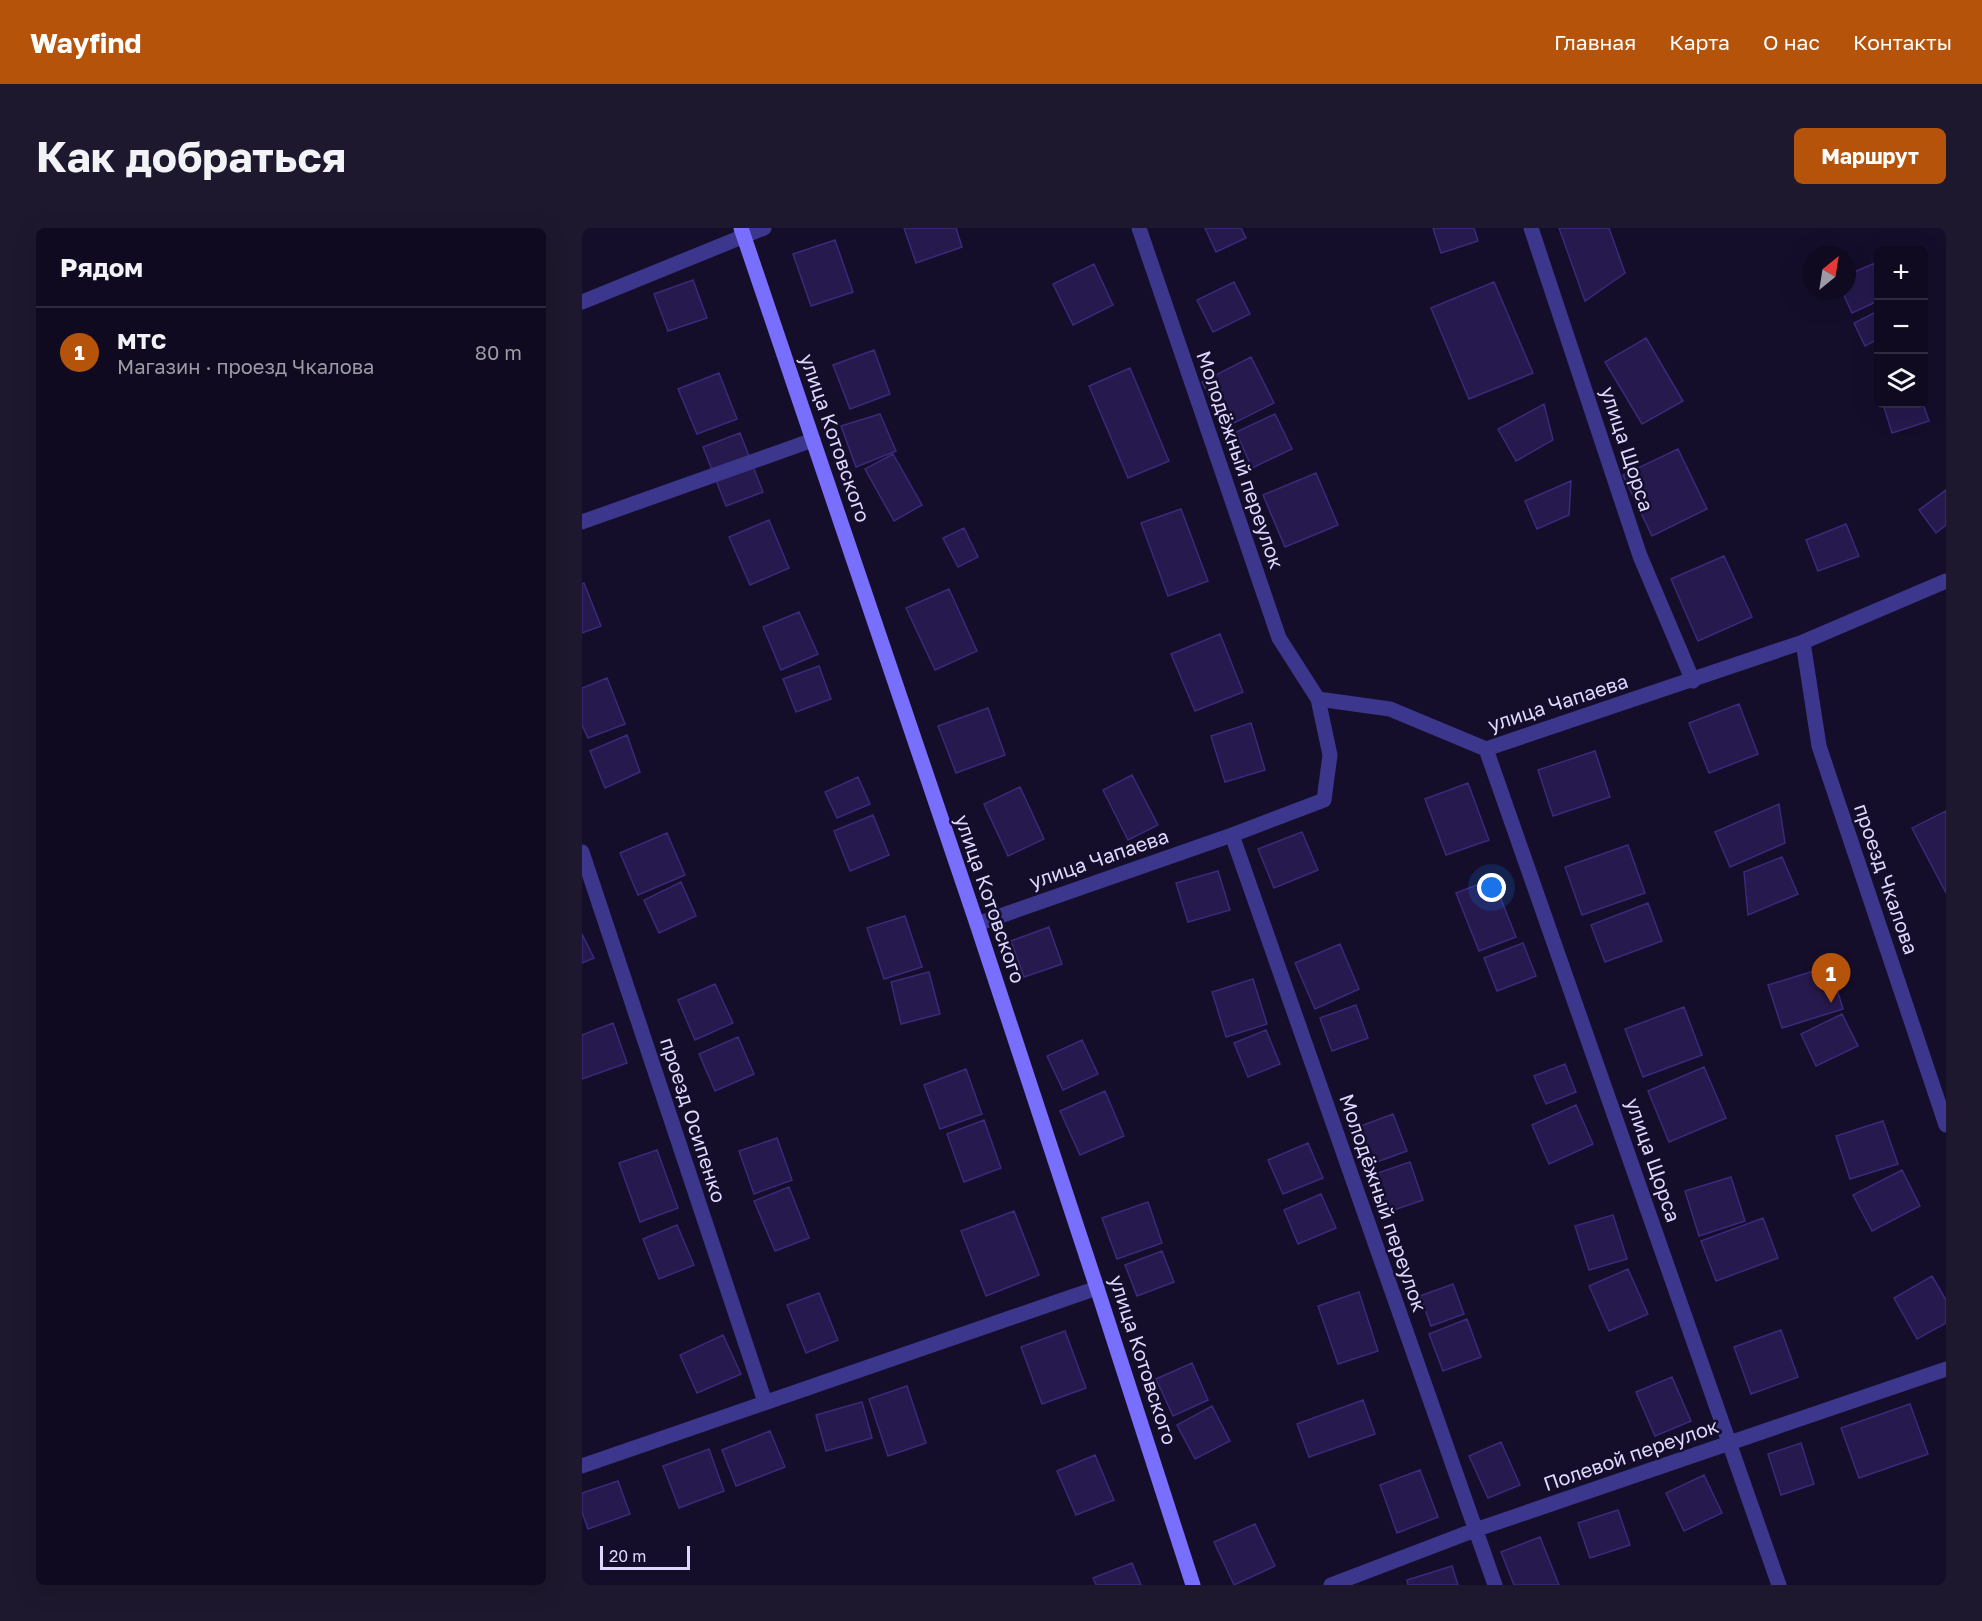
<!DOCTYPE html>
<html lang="ru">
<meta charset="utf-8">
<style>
:root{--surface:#0f0a20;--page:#1d182d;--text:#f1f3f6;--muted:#9b9aa5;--line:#2f2b3e;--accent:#b45309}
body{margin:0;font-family:"Golos Text",sans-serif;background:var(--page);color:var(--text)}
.controls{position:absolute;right:18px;top:18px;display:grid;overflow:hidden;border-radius:9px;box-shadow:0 6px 24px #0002}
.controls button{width:54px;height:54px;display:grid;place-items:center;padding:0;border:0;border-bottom:2px solid var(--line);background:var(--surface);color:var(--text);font:30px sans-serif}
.compass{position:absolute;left:1220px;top:18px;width:54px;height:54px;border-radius:50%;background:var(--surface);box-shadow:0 6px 24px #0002;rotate:30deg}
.scale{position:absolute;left:18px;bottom:15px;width:90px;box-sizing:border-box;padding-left:6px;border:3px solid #ded8ff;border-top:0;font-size:16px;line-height:21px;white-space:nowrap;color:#ded8ff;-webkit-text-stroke:4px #140e2b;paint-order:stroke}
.you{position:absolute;left:910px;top:660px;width:21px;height:21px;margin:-15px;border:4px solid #fff;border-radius:50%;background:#1a73e8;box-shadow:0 0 0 9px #1a73e833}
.badge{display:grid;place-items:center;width:39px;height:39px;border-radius:50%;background:var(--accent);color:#fff;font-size:20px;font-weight:700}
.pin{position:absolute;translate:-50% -50px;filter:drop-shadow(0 2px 3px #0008)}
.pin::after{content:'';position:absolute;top:32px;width:21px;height:18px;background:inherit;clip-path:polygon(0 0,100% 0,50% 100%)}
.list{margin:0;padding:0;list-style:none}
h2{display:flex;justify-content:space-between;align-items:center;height:78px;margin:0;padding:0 24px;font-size:26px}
h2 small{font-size:20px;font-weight:400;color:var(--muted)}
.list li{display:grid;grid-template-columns:39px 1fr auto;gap:18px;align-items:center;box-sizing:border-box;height:90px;padding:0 24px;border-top:2px solid var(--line)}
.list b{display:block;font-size:22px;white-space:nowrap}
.list p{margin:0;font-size:20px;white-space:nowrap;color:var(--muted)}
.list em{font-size:20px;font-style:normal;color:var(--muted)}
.icon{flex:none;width:33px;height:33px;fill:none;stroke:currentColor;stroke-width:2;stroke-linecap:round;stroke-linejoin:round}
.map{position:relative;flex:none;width:1364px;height:1357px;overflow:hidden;border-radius:9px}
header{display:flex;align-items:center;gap:36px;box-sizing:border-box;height:84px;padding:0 30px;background:var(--accent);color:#fff}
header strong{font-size:28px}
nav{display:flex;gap:33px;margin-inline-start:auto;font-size:21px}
.intro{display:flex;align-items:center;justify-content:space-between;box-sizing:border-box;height:144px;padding:0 36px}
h1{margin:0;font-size:42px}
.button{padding:15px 27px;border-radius:9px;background:var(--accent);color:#fff;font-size:21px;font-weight:700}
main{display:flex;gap:36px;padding:0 36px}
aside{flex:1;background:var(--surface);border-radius:9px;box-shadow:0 6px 24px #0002}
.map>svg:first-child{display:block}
.building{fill:#25194d;stroke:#3c297b;stroke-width:1.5}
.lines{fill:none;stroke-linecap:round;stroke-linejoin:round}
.street{stroke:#3c368d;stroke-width:15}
.secondary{stroke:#786fff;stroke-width:15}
.labels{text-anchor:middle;stroke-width:5;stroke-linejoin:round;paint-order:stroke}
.street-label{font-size:20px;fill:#ded8ff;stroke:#140e2b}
</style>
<header>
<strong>Wayfind</strong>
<nav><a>Главная</a><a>Карта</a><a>О нас</a><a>Контакты</a></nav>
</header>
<div class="intro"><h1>Как добраться</h1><a class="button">Маршрут</a></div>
<main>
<aside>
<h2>Рядом<small></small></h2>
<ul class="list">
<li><span class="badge">1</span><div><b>МТС</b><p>Магазин · проезд Чкалова</p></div><em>80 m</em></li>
</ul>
</aside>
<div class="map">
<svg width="1364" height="1357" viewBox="0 0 1364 1357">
<rect width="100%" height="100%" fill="#140e2b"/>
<!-- building -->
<path class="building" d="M 322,0 L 374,0 L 380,19 L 334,35 Z
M 623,0 L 659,0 L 664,10 L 634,24 Z
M 851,0 L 892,0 L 896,13 L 859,25 Z
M 977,0 L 1027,0 L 1043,45 L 1003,73 Z
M 253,12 L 271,64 L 229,78 L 211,26 Z
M 1293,35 L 1296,43 L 1296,73 L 1270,85 L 1260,63 L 1265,63 L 1265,47 Z
M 512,36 L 531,77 L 491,97 L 471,56 Z
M 111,52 L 125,90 L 86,103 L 72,66 Z
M 652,54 L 668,86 L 631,104 L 615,72 Z
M 912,54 L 951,145 L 887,171 L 849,80 Z
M 1296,83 L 1296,111 L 1283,118 L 1272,95 Z
M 1064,110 L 1101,173 L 1060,196 L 1023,134 Z
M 292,122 L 308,166 L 268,181 L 251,137 Z
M 669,129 L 692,175 L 644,199 L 620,154 Z
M 548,140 L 587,233 L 546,250 L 507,158 Z
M 137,145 L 155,191 L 115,206 L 96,161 Z
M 962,176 L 971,212 L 934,233 L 916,201 Z
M 1301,176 L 1341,176 L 1347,193 L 1310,205 Z
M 298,186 L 314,223 L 274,239 L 259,198 Z
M 693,186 L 710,221 L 670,240 L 654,204 Z
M 158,205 L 181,264 L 144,278 L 121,219 Z
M 1096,221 L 1125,281 L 1070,308 L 1041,247 Z
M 311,226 L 340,277 L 312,293 L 283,241 Z
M 734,245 L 756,297 L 703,319 L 681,267 Z
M 989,253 L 987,287 L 955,301 L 943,273 Z
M 1364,262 L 1364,297 L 1354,305 L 1337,282 Z
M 599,281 L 626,353 L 586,368 L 559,295 Z
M 187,292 L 207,340 L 168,357 L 147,309 Z
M 1264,296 L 1277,328 L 1236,343 L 1224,312 Z
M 382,300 L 396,329 L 376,339 L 361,310 Z
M 1142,328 L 1170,389 L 1116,413 L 1089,351 Z
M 2,355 L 19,398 L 0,405 L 0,356 Z
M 367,361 L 395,423 L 353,442 L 324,380 Z
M 217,384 L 236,426 L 199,442 L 181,399 Z
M 638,406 L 661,464 L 613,483 L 589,426 Z
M 237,438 L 249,471 L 214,484 L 201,451 Z
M 25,450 L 43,496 L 6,510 L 0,497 L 0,460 Z
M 1157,476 L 1176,526 L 1127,545 L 1107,495 Z
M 406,480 L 423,527 L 374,545 L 356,498 Z
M 669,495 L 683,542 L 643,554 L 629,508 Z
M 45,507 L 58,544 L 23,560 L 8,523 Z
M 1013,523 L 1028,569 L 971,588 L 956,542 Z
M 550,547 L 576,597 L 546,612 L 521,562 Z
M 276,549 L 288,576 L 255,590 L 243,564 Z
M 886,555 L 907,612 L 864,627 L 843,571 Z
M 438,559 L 462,611 L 426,628 L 402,576 Z
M 1197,576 L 1203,615 L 1148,639 L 1133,604 Z
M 1364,583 L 1364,665 L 1330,600 Z
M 291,587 L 307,627 L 268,643 L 252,603 Z
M 720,604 L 736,642 L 692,660 L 676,621 Z
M 85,605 L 103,647 L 56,667 L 38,625 Z
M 1046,617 L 1063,665 L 1000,687 L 983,639 Z
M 1200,629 L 1216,666 L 1166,687 L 1162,644 Z
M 636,643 L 648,682 L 606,694 L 594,655 Z
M 911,651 L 934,709 L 897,723 L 874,665 Z
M 99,654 L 114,688 L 77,705 L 62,672 Z
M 1066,675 L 1080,713 L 1023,734 L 1009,697 Z
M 323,688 L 340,739 L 302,751 L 285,700 Z
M 467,699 L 480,736 L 442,749 L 429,713 Z
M 0,706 L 12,730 L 0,735 Z
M 941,715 L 954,748 L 915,763 L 902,730 Z
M 758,716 L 777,761 L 733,781 L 713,735 Z
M 1248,738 L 1261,781 L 1200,800 L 1186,757 Z
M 347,744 L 358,786 L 319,796 L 309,754 Z
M 671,751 L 685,796 L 644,809 L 630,764 Z
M 133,756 L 151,795 L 113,812 L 96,772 Z
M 774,777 L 786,810 L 750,823 L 738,790 Z
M 1102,779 L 1120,827 L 1061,849 L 1043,801 Z
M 1260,786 L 1276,818 L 1234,838 L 1219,806 Z
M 31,795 L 45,835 L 0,851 L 0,807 Z
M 684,802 L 698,836 L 666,849 L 652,815 Z
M 156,809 L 172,846 L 133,863 L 117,826 Z
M 500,812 L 516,846 L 481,862 L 465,828 Z
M 983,836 L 994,864 L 964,876 L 952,848 Z
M 1122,839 L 1144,890 L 1087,914 L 1066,863 Z
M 384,841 L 400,886 L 358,901 L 342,857 Z
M 523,863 L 542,908 L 498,927 L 478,883 Z
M 994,877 L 1011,916 L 967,936 L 950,897 Z
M 811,886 L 825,923 L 781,939 L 768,902 Z
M 402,892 L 419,940 L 382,954 L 365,906 Z
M 1301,893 L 1316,936 L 1268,951 L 1254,908 Z
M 195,910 L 210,952 L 172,966 L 157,923 Z
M 726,915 L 741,950 L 701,966 L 686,932 Z
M 75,922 L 96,980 L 58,994 L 37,935 Z
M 828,934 L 841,972 L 803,985 L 790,947 Z
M 1320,942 L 1338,978 L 1290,1003 L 1271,967 Z
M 1149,949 L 1163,993 L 1117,1008 L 1103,963 Z
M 207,959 L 227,1010 L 193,1023 L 172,973 Z
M 739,966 L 754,1000 L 716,1016 L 702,982 Z
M 566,974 L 580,1015 L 535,1031 L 520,990 Z
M 432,983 L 457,1047 L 404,1068 L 379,1003 Z
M 1031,987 L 1045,1031 L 1007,1042 L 993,998 Z
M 1181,990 L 1196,1030 L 1134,1053 L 1119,1013 Z
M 95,997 L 112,1037 L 77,1051 L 61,1011 Z
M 580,1023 L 592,1054 L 555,1068 L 543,1037 Z
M 1046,1041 L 1066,1086 L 1027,1103 L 1007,1058 Z
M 1350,1048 L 1364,1072 L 1364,1095 L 1335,1111 L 1312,1070 Z
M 871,1056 L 882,1086 L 849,1098 L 838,1068 Z
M 777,1064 L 796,1123 L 756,1136 L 736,1078 Z
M 237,1065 L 256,1112 L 224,1125 L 205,1077 Z
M 885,1091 L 899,1129 L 861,1143 L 847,1106 Z
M 1199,1102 L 1216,1149 L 1169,1166 L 1152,1119 Z
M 483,1103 L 504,1160 L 460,1176 L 439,1119 Z
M 141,1107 L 159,1146 L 115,1165 L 98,1127 Z
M 610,1135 L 626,1172 L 591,1188 L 574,1151 Z
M 1090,1149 L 1109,1193 L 1073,1208 L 1054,1164 Z
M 325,1158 L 344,1215 L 306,1228 L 287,1171 Z
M 781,1172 L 793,1206 L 727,1229 L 715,1196 Z
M 280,1174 L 290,1210 L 244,1223 L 234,1187 Z
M 1328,1176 L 1346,1226 L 1277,1250 L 1259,1200 Z
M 630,1178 L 648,1213 L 613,1231 L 595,1197 Z
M 188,1203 L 203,1239 L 154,1258 L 140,1222 Z
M 919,1214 L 938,1257 L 906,1270 L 887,1228 Z
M 1219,1215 L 1232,1256 L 1199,1267 L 1186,1226 Z
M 127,1221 L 142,1263 L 97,1280 L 81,1238 Z
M 513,1227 L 532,1272 L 494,1287 L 475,1243 Z
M 838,1242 L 856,1289 L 815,1305 L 798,1257 Z
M 1122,1247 L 1140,1285 L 1102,1303 L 1084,1265 Z
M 36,1253 L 48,1286 L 6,1301 L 0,1284 L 0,1265 Z
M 1036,1282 L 1048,1317 L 1008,1330 L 996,1295 Z
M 673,1296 L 693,1338 L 652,1357 L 632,1314 Z
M 958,1309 L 977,1357 L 932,1357 L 919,1324 Z
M 550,1335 L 559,1357 L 514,1357 L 511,1350 Z
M 870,1338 L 876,1357 L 826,1357 L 825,1352 Z"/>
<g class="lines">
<!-- street -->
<path class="street" d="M 557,0 L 697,410 L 736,471
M 949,0 L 1058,328 L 1111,453
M 0,74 L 182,0
M 0,294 L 231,212
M 1221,414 L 1237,518 L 1364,897
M 904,521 L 1197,1357
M 650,607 L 913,1357
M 0,624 L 183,1174
M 395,696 L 650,607 L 742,572 L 748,527 L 736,471 L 808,481 L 904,521 L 1221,414 L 1364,353
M 0,1238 L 515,1060
M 749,1357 L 893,1302 L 1364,1141"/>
<!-- secondary -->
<path class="secondary" d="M 159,0 L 395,696 L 515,1060 L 611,1357"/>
</g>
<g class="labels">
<!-- street labels -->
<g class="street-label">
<text transform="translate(253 210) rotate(71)" y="7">улица Котовского</text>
<text transform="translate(1045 221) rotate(72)" y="7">улица Щорса</text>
<text transform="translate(658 232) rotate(71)" y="7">Молодёжный переулок</text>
<text transform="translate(976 475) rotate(-18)" y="7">улица Чапаева</text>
<text transform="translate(517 631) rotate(-19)" y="7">улица Чапаева</text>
<text transform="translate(1304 651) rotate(71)" y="7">проезд Чкалова</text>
<text transform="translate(408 671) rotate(71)" y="7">улица Котовского</text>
<text transform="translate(111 892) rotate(72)" y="7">проезд Осипенко</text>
<text transform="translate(1071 932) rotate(71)" y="7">улица Щорса</text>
<text transform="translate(801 975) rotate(71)" y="7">Молодёжный переулок</text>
<text transform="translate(561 1132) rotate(72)" y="7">улица Котовского</text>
<text transform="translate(1049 1227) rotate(-19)" y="7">Полевой переулок</text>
</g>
</g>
</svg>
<div class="controls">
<button>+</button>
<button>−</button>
<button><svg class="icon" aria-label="layers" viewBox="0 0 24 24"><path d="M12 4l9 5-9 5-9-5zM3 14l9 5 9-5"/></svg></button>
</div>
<svg class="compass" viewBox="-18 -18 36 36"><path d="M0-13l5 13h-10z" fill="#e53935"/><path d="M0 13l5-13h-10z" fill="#9b9aa5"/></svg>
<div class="scale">20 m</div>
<div class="you"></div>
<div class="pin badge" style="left:1249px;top:775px">1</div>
</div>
</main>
